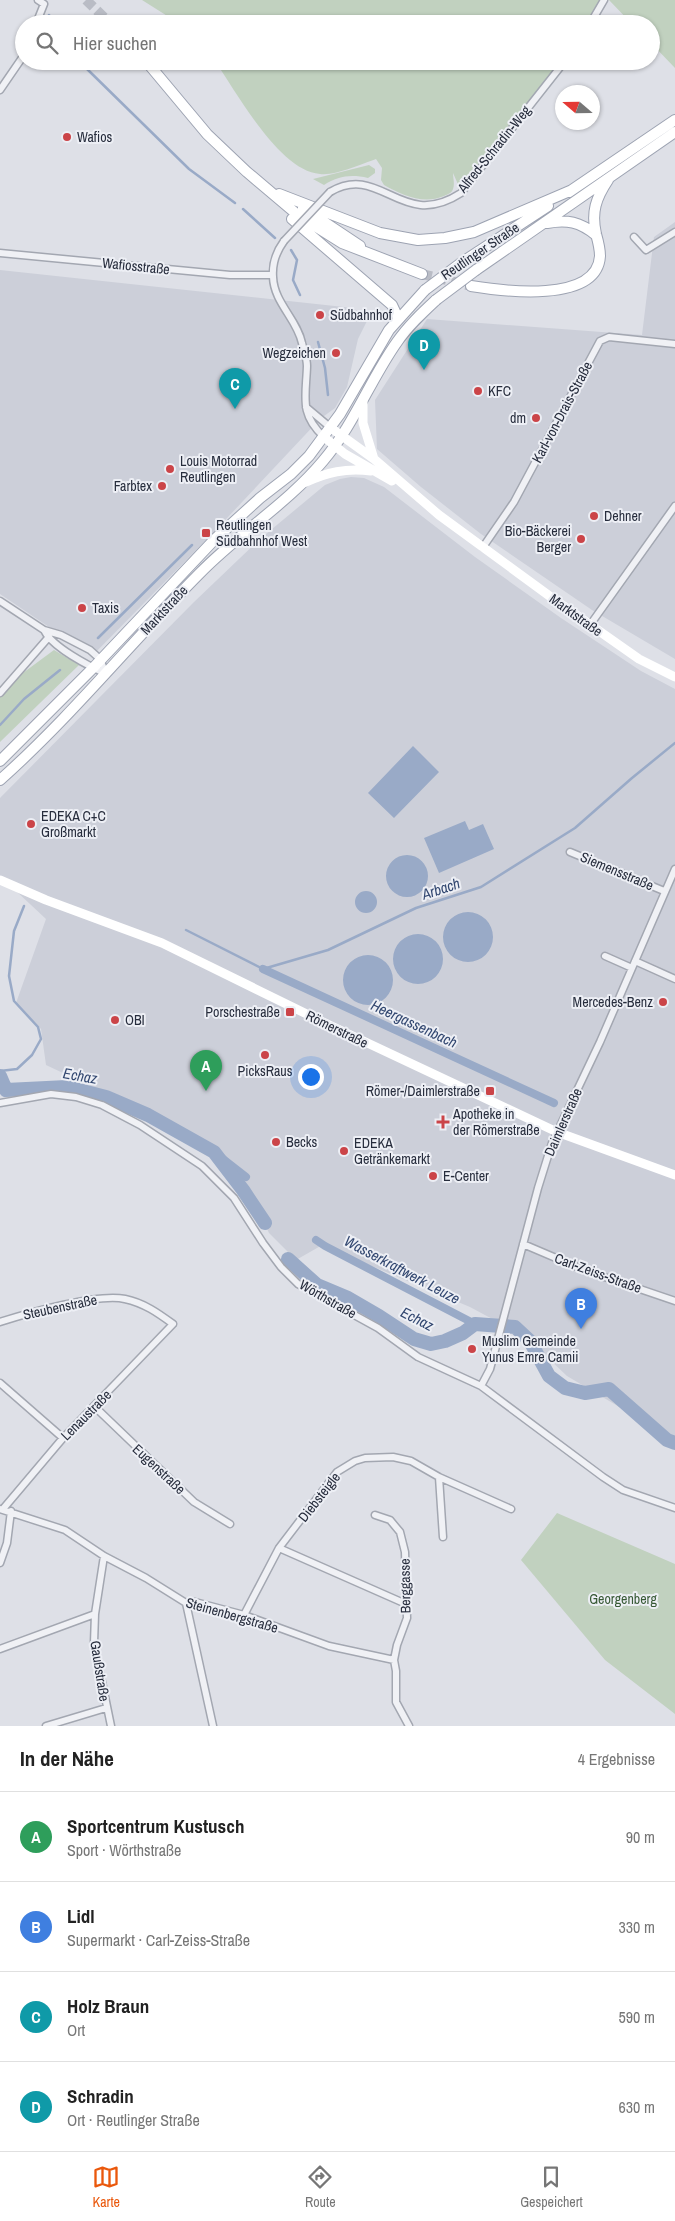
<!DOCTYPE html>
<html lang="de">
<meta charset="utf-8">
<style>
:root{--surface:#fff;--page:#f2f2f2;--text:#222;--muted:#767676;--line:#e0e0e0;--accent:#ea580c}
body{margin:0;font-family:"Archivo Narrow",sans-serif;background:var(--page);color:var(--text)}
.compass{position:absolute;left:555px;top:85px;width:45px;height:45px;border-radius:50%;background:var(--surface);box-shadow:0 1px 4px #0004;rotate:290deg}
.you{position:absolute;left:310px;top:1076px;width:18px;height:18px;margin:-12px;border:4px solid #fff;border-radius:50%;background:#1a73e8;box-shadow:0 0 0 8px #1a73e833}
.badge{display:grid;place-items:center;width:32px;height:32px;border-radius:50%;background:var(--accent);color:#fff;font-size:16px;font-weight:700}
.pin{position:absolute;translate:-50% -41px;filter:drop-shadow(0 1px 2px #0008)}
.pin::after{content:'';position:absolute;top:26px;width:18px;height:15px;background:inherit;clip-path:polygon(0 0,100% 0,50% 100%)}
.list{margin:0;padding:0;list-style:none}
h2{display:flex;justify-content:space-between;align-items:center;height:65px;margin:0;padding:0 20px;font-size:21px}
h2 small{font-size:16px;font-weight:400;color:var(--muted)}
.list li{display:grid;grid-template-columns:32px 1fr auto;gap:15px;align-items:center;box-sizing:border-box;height:90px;padding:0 20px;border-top:1px solid var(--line)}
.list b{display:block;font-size:19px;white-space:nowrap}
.list p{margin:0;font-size:16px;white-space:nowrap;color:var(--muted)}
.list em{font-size:16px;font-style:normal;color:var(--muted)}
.icon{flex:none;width:28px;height:28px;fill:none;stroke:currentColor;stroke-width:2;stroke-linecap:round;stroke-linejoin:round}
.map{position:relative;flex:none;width:675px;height:1726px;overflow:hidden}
.search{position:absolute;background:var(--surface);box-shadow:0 1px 4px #0004;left:15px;right:15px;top:15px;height:55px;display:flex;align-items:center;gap:12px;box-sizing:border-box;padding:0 18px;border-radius:28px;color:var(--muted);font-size:19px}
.sheet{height:425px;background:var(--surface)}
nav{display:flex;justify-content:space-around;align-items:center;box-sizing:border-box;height:70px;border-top:1px solid var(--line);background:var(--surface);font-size:14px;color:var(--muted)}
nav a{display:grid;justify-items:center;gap:2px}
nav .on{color:var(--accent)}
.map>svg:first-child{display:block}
.built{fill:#cccfd9}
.green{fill:#c1d1bf}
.water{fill:#99aac7}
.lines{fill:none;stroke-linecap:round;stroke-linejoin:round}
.stream{stroke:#99aac7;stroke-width:2.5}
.canal{stroke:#99aac7;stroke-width:8}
.river{stroke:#99aac7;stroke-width:14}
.primary-tunnel{stroke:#b9bcc5;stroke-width:10;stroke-dasharray:10 5;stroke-linecap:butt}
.minor-casing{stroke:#a3a7b1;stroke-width:9}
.primary-casing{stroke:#9da3b2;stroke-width:12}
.minor{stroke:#f0f1f5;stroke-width:6}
.secondary{stroke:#fff;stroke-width:9}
.primary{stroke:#fff;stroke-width:10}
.minor-bridge-casing{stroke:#a3a7b1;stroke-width:9;stroke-linecap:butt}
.primary-bridge-casing{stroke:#9da3b2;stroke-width:12;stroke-linecap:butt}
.minor-bridge{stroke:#f0f1f5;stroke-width:6}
.primary-bridge{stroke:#fff;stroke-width:10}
.poi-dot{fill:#cb4448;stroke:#edeff5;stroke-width:2}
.labels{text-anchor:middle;stroke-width:4;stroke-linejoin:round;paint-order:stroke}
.poi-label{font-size:14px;fill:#272d3d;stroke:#edeff5;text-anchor:start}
.street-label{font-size:14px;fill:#272d3d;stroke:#edeff5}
.park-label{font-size:14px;fill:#375935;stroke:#edeff5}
.water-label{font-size:15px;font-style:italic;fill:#324770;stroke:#edeff5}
</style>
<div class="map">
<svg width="675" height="1726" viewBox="0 0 675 1726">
<rect width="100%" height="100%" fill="#dee0e7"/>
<!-- built -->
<path class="built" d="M 675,222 L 675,659 L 592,610 L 481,534 L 421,487 L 377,449 L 375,400 L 427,319 L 642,335 L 654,237 Z
M 0,270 L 353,308 L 368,319 L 358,339 L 347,387 L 335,408 L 320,419 L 213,533 L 92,656 L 0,594 Z
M 351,477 L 364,478 L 384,487 L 475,557 L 561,618 L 641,671 L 675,689 L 675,1440 L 567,1376 L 526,1337 L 470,1307 L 367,1264 L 324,1244 L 296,1260 L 269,1233 L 246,1183 L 182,1129 L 46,1065 L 41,1029 L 16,1003 L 46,919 L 0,876 L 0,798 L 194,602 L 260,539 L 325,485 L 340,479 Z"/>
<!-- green -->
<path class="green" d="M 142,0 L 603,0 L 589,24 L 180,24 Z
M 609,0 L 675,0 L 675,68 L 651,43 L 651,24 L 632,24 Z
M 215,61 L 563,61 L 461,191 L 453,173 C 453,178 455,184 453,189 C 452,193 448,194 444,196 C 423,205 402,195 384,185 L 381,180 L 382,168 L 376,159 C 362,164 335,176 320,174 C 279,171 237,93 215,61 Z
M 369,165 L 375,169 L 375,173 L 368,178 C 351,174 338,176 324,185 L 313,179 Z
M 54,650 L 79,665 L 0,742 L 0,693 L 8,684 Z
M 557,1513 L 675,1564 L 675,1714 L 605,1660 L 521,1560 Z"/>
<!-- water -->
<path class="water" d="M 413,746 L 439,772 L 394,818 L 368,793 Z
M 465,821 L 469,830 L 483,824 L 494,849 L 439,873 L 424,838 Z
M386 876a21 21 0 1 1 42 0a21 21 0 1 1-42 0Z
M355 902a11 11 0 1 1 22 0a11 11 0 1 1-22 0Z
M443 937a25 25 0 1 1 50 0a25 25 0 1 1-50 0Z
M393 959a25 25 0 1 1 50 0a25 25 0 1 1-50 0Z
M343 980a25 25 0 1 1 50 0a25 25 0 1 1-50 0Z"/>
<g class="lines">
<!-- stream -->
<path class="stream" d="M 49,15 L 56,24
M 82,61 L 86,68 L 189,169 L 235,203
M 243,209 L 275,238
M 291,250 L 297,260 L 293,280 L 300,295
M 318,342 L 325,368 L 328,395
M 98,638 L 192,545
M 0,725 L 24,699 L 60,670
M 186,930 L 263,969 L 328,950 L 416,908 L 481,887 L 575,828 L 632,778 L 675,743
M 0,1071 L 17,1069 L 32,1055 L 41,1039 L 38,1027 L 14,1001 L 9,976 L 14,931 L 24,906"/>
<!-- canal -->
<path class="canal" d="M 263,969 L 554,1103
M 214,1152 L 246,1177
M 316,1240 L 325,1246 L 475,1324"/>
<!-- river -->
<path class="river" d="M 0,1076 L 6,1090 L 67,1087 L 106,1097 L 148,1115 L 214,1152 L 243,1190 L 265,1223
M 288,1259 L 317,1285 L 348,1298 L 379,1316 L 414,1339 L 431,1344 L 445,1341 L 463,1333 L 475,1324 L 515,1327 L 530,1341 L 549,1376 L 565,1388 L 585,1393 L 609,1389 L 667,1440 L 675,1443"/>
<!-- primary-tunnel -->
<path class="primary-tunnel" d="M 86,0 L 111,24
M 422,274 L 471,286"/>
<!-- minor casing -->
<g class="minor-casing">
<path id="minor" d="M 36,24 L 44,4 L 38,0
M 590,24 L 604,0
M 0,90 L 24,55
M 330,192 C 381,162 401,232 461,193 L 565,61
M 634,237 L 646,250 L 675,232
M 284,241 C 276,252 272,264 273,277 C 274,303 297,319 302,343 C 304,351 307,359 307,366 C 306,397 299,414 324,437
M 0,253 L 230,275 L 272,275
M 306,407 L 331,428
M 483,547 L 514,502 L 600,341 L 609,337 L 675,344
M 0,601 L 44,630 L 61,635 L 90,650 L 100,659 L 106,674
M 590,625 L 675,506
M 44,630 C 52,647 89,666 106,674
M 0,693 L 48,638
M 570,852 L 664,891
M 605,956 L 632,968
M 635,961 L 675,979
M 0,1103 L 51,1094 L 76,1097 L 102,1105 L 140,1125 L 202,1166 L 234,1198 L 263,1243 L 281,1267 L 298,1284 L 378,1328 L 418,1357 L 481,1386 L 603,1477 L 623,1490 L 675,1508
M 523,1244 L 584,1270 L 675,1301
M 0,1322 C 28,1313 98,1293 125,1299 C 144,1303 158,1313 173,1324 L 63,1438 L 3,1509
M 0,1383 L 63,1438
M 481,1386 L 490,1369 L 538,1188 L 552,1143 L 600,1042 L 675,869
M 95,1407 L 194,1502 L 230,1524
M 439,1477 L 443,1537
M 0,1509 L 65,1530 L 104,1556 L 146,1578 L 186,1603 L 195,1602 L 244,1615 L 329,1646 L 394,1660
M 375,1515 L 390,1520 L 400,1532 L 405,1552 L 407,1618 L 397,1645 L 394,1660 L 396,1671 L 396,1702 L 409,1726
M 279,1548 L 406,1604
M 104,1556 L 95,1614 L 94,1643 L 111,1726
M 0,1563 L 7,1543 L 11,1511
M 186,1603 L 213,1726
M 244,1615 L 279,1548 L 337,1472 L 355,1461 L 365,1458 L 393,1457 L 411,1461 L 439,1477 L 511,1509
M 0,1649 L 95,1614
M 46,1726 L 106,1708"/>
</g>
<!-- primary casing -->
<g class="primary-casing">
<path id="primary" d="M 146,61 L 207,134 L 247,172 L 299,216 L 342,243 L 422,274
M 569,192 L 675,120
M 279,194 L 380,233 L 418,240 L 445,238 L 474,232 L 572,190
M 303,208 L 360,246
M 292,219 L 392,305 L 398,318
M 547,223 C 567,219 580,222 596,235
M 461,263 L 548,206
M 476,270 L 675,132
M 471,286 C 502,291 597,304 600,256 C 600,248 598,241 596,234 C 591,212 596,198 608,180
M 0,761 L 93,668 L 215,539 L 260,498 L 291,474 L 309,456 L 340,414 L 389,330 L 425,290
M 0,780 C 72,716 132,641 200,573 C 239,533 288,503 323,461 C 354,425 370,380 397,342 C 408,326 422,313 436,300"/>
</g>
<!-- minor -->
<use href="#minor" class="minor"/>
<!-- secondary -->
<path class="secondary" d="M 363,402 L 363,423 L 374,459
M 331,428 L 374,459 L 439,515 L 555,600 L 639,659 L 675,677
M 324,437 L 345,454 L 392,481
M 304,483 C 327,472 346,468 371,471
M 0,880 L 46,900 L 162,943 L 325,1023 L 557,1132 L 675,1175"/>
<!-- primary -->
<use href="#primary" class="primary"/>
<!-- minor-bridge casing -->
<g class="minor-bridge-casing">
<path id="minor-bridge" d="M 284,241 L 330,192"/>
</g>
<!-- primary-bridge casing -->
<g class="primary-bridge-casing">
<path id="primary-bridge" d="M 425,290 L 461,263
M 436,300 L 476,270"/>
</g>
<!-- minor-bridge -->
<use href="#minor-bridge" class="minor-bridge"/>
<!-- primary-bridge -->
<use href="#primary-bridge" class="primary-bridge"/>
</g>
<!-- markers -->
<g class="poi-dot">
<circle cx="67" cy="137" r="5"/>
<circle cx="320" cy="315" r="5"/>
<circle cx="336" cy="353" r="5"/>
<circle cx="478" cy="391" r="5"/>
<circle cx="536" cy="418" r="5"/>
<circle cx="170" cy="469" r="5"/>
<circle cx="162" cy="486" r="5"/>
<circle cx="594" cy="516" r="5"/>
<rect x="201" y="528" width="10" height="10" rx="2.5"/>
<circle cx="581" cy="539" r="5"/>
<circle cx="82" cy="608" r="5"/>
<circle cx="31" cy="824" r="5"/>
<circle cx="663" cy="1002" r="5"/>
<rect x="285" y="1007" width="10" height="10" rx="2.5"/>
<circle cx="115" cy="1020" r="5"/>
<circle cx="265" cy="1055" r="5"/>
<rect x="485" y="1086" width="10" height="10" rx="2.5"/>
<path d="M440.5 1114.5h5v5h5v5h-5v5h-5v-5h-5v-5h5z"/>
<circle cx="276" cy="1142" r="5"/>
<circle cx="344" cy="1151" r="5"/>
<circle cx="433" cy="1176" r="5"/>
<circle cx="472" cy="1349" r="5"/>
</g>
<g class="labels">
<!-- poi labels -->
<g class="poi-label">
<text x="77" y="142">Wafios</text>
<text x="330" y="320">Südbahnhof</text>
<text x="326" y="358" text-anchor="end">Wegzeichen</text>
<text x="488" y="396">KFC</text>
<text x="526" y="423" text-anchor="end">dm</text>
<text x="180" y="466">Louis Motorrad<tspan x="180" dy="16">Reutlingen</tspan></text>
<text x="152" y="491" text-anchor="end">Farbtex</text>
<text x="604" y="521">Dehner</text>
<text x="216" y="530">Reutlingen<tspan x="216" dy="16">Südbahnhof West</tspan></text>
<text x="571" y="536" text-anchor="end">Bio-Bäckerei<tspan x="571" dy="16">Berger</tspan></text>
<text x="92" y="613">Taxis</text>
<text x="41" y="821">EDEKA C+C<tspan x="41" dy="16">Großmarkt</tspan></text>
<text x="653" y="1007" text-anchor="end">Mercedes-Benz</text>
<text x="280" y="1017" text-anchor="end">Porschestraße</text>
<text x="125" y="1025">OBI</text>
<text x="265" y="1076" text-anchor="middle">PicksRaus</text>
<text x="480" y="1096" text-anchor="end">Römer-/Daimlerstraße</text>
<text x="453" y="1119">Apotheke in<tspan x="453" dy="16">der Römerstraße</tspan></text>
<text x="286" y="1147">Becks</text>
<text x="354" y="1148">EDEKA<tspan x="354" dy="16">Getränkemarkt</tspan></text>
<text x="443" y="1181">E-Center</text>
<text x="482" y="1346">Muslim Gemeinde<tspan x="482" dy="16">Yunus Emre Camii</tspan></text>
</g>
<!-- street labels -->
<g class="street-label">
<text transform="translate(494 149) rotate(-51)" y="5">Alfred-Schradin-Weg</text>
<text transform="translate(480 251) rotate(-34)" y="5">Reutlinger Straße</text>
<text transform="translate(136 266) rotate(6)" y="5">Wafiosstraße</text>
<text transform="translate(562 412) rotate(-62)" y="5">Karl-von-Drais-Straße</text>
<text transform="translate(164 610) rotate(-47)" y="5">Marktstraße</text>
<text transform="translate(576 615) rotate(36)" y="5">Marktstraße</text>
<text transform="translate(617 871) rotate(23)" y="5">Siemensstraße</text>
<text transform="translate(337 1029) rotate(26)" y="5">Römerstraße</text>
<text transform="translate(563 1122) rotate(-66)" y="5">Daimlerstraße</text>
<text transform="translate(598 1273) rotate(20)" y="5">Carl-Zeiss-Straße</text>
<text transform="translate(328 1299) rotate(30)" y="5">Wörthstraße</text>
<text transform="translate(60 1307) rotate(-12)" y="5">Steubenstraße</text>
<text transform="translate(86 1415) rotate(-45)" y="5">Lenaustraße</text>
<text transform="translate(159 1469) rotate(43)" y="5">Eugenstraße</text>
<text transform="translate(319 1497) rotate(-52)" y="5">Diebsteigle</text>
<text transform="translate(405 1586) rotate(-91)" y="5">Berggasse</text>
<text transform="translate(232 1615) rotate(16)" y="5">Steinenbergstraße</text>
<text transform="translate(100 1671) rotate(81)" y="5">Gaußstraße</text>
</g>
<!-- park labels -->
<g class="park-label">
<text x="623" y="1604">Georgenberg</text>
</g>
<!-- water labels -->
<g class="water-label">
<text transform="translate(441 889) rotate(-18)" y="5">Arbach</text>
<text transform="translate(414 1024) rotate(25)" y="5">Heergassenbach</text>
<text transform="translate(80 1076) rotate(10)" y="5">Echaz</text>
<text transform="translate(402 1270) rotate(28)" y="5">Wasserkraftwerk Leuze</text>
<text transform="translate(417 1319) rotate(27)" y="5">Echaz</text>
</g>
</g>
</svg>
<svg class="compass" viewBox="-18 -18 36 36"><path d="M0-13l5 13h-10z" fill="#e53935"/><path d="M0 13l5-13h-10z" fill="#767676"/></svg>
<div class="you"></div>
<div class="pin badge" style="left:206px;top:1091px;background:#2e9e5b">A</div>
<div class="pin badge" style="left:581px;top:1329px;background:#3f7fe0">B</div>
<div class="pin badge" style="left:235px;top:409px;background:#0f9aa8">C</div>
<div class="pin badge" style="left:424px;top:370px;background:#0f9aa8">D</div>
<div class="search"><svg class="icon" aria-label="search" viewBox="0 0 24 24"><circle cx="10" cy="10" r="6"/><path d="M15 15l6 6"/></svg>Hier suchen</div>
</div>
<section class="sheet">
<h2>In der Nähe<small>4 Ergebnisse</small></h2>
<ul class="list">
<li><span class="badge" style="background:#2e9e5b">A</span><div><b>Sportcentrum Kustusch</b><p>Sport · Wörthstraße</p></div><em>90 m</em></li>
<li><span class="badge" style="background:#3f7fe0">B</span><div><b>Lidl</b><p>Supermarkt · Carl-Zeiss-Straße</p></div><em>330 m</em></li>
<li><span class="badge" style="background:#0f9aa8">C</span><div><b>Holz Braun</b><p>Ort</p></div><em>590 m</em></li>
<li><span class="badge" style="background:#0f9aa8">D</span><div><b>Schradin</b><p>Ort · Reutlinger Straße</p></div><em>630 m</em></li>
</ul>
</section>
<nav>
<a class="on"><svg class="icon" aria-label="map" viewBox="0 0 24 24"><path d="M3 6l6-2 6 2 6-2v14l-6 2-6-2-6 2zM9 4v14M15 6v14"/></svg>Karte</a>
<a><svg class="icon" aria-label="directions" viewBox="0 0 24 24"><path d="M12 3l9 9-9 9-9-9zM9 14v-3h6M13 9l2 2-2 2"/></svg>Route</a>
<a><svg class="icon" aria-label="saved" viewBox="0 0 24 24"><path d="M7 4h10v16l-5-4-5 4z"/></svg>Gespeichert</a>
</nav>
